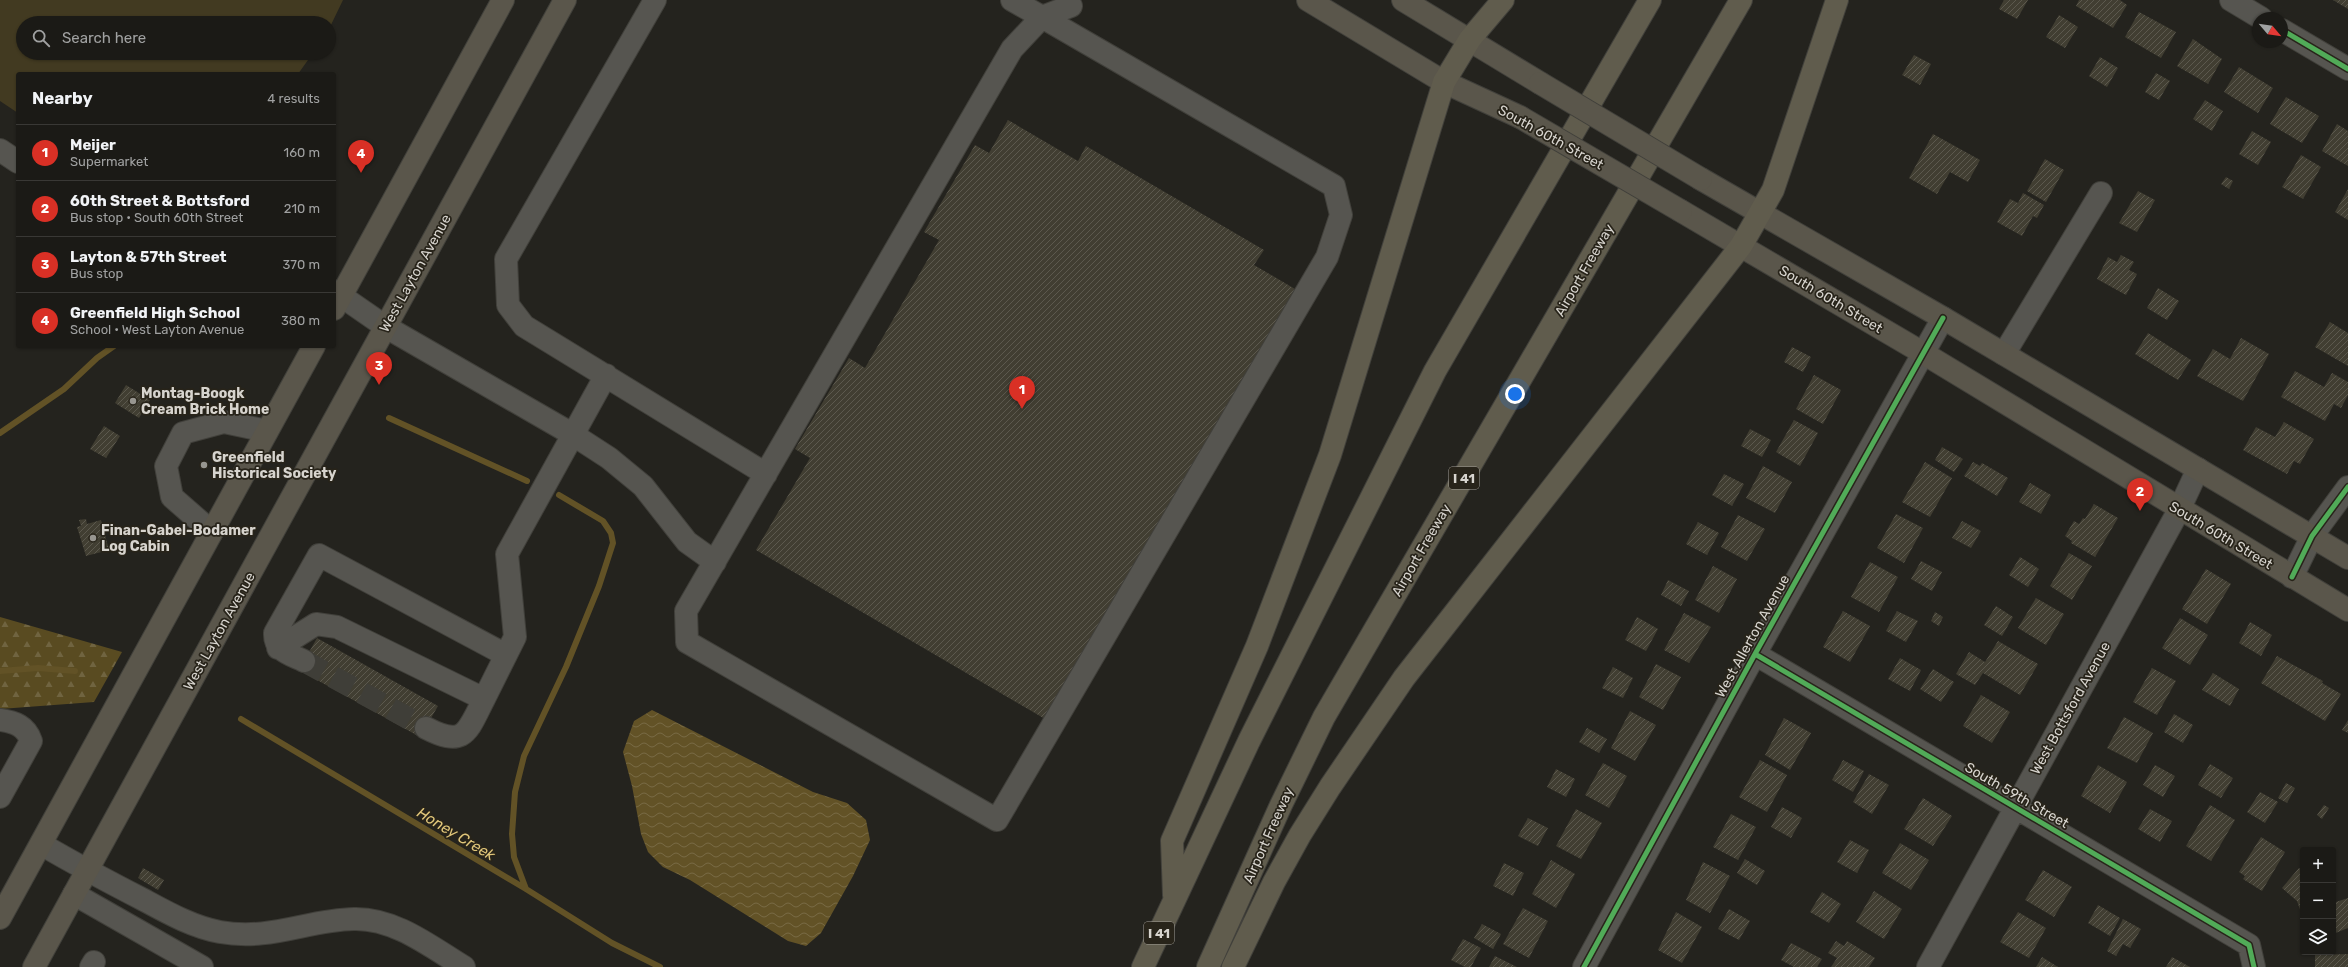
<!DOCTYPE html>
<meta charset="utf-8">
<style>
:root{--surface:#1b1a16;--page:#24231f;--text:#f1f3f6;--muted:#a0a1a1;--line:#393835;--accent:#d93025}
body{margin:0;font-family:Rubik,sans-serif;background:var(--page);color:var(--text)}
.controls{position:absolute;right:12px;bottom:12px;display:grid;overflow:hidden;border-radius:4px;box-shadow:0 1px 3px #0004}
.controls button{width:36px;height:36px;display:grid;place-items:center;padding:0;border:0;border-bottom:1px solid var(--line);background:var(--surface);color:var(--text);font:20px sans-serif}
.compass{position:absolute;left:2252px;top:12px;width:36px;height:36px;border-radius:50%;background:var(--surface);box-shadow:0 1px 3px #0004;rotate:119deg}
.you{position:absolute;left:1515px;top:394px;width:14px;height:14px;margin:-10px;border:3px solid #fff;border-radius:50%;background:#1a73e8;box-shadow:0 0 0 6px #1a73e833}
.badge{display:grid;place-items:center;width:26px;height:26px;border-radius:50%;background:var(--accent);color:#fff;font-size:13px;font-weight:700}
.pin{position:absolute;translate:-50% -33px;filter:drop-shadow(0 1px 2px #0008)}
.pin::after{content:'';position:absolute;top:21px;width:14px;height:12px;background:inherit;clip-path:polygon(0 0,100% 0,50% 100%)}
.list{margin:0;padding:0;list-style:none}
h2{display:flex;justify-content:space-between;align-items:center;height:52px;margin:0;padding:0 16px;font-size:17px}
h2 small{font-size:13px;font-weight:400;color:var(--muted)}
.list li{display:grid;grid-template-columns:26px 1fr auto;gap:12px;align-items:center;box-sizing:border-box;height:56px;padding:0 16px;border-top:1px solid var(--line)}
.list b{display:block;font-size:15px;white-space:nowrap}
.list p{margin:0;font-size:13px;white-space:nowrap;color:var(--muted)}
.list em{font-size:13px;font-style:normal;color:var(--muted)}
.icon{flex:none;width:22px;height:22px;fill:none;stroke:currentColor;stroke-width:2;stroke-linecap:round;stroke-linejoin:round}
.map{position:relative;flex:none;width:2348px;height:967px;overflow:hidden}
.search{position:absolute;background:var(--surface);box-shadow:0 1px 3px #0004;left:16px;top:16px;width:320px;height:44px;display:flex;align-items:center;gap:10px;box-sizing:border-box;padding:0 14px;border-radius:22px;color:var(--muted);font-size:15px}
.panel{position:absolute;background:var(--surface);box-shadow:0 1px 3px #0004;left:16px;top:72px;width:320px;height:276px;border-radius:4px}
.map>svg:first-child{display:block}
.grass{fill:#423a21}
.forest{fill:url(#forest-firs)}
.water{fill:url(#water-waves)}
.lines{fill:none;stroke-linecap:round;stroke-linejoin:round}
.stream{stroke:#625226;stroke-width:6}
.building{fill:url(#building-hatch)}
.minor-tunnel{stroke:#3f3e38;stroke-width:22;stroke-dasharray:22 11;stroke-linecap:butt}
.minor-casing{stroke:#41403b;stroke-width:24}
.major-casing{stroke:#41403b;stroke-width:24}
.highway-casing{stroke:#41403b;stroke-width:24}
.minor{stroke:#565550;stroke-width:22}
.major{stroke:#5a564b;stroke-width:22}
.highway{stroke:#605c4d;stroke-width:22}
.major-bridge-casing{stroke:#41403b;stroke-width:24;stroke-linecap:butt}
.major-bridge{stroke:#5a564b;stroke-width:22}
.cycleway-casing{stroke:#28241a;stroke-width:8}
.cycleway{stroke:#51ab58;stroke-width:5}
.poi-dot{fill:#989690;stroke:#28241a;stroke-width:1.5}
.labels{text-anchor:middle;stroke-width:3.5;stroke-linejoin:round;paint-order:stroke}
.shield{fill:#28241a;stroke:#a29f98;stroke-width:1}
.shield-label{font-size:13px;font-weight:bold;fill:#d7d4ce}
.street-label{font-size:14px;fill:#d7d4ce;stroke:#28241a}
.poi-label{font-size:14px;font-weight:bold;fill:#d7d4ce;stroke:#28241a;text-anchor:start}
.water-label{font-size:15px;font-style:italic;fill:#e0c67a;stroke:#28241a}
</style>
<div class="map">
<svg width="2348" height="967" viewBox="0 0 2348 967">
<defs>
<pattern id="forest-firs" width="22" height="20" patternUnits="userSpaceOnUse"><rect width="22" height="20" fill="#594b21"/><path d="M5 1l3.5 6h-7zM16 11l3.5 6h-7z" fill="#706440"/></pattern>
<pattern id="water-waves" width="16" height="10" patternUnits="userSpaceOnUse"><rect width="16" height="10" fill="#625226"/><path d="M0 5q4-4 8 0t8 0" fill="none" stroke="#786a44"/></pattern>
<pattern id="building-hatch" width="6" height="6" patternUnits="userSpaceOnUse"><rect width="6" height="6" fill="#413e32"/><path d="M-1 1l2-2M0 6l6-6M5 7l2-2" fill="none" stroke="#5c594e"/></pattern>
</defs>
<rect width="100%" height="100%" fill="#24231e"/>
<!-- grass -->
<path class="grass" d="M 0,0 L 343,0 L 329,29 L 329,23 L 23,23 L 23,53 L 313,53 L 298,74 L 18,74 L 18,113 L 0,101 Z"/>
<!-- forest -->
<path class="forest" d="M 0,617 L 122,652 L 94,702 L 0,709 Z"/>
<!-- water -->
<path class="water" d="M 652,710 L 813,792 L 847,803 L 866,820 L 870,840 L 853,876 L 821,933 L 806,946 L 788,941 L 690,880 L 663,867 L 648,852 L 641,834 L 632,786 L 623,752 L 634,721 Z"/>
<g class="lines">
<!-- stream -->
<path class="stream" d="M 389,418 L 527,481
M 0,433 L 64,389 L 97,358 L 114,346
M 0,671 L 38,668 L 75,671
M 241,719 L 526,889 L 612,943 L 660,967
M 526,889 L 514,857 L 512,834 L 515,792 L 524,756 L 566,667 L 599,586 L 613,543 L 611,533 L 603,521 L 559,495"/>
</g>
<!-- building -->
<path class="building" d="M 2004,0 L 2028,0 L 2017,19 L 1999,9 Z
M 2079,0 L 2120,0 L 2127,5 L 2113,28 L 2076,6 Z
M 2333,0 L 2348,0 L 2348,9 Z
M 2139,12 L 2176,32 L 2161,58 L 2125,37 Z
M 2059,15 L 2078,27 L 2065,48 L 2046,37 Z
M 2193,39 L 2222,59 L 2208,84 L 2177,66 Z
M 1914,55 L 1931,64 L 1920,85 L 1902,75 Z
M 2100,57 L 2118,68 L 2107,87 L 2089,76 Z
M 2239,67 L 2273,88 L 2258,113 L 2224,92 Z
M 2156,73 L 2170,81 L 2159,100 L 2145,92 Z
M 2286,97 L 2319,116 L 2302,143 L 2270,124 Z
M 2205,100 L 2223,111 L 2212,131 L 2193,119 Z
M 1008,120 L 1078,161 L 1086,146 L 1264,250 L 1254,265 L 1295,289 L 1045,719 L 756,550 L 810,458 L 795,449 L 849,358 L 865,368 L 939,240 L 924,232 L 975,145 L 989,153 Z
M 2337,124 L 2348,131 L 2348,166 L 2322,151 Z
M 2252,131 L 2271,142 L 2258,165 L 2239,154 Z
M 1933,134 L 1980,160 L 1968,182 L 1950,172 L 1937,194 L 1909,178 Z
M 2301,155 L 2321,167 L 2303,199 L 2282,187 Z
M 2045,159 L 2064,170 L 2046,202 L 2027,191 Z
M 2226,177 L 2233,181 L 2229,189 L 2221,184 Z
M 2348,189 L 2348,220 L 2335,212 Z
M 2138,191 L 2155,200 L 2137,232 L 2119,223 Z
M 2023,193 L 2044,205 L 2037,218 L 2033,216 L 2022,236 L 1997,222 L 2010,199 L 2018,203 Z
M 2121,255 L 2134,262 L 2129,270 L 2137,274 L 2126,295 L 2097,279 L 2108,257 L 2117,262 Z
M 2158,288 L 2179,301 L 2167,320 L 2147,308 Z
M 2330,322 L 2348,333 L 2348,366 L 2315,347 Z
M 2148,333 L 2191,360 L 2178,380 L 2135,354 Z
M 2241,338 L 2269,354 L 2243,401 L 2197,376 L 2213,349 L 2230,359 Z
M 1792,347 L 1811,357 L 1803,372 L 1784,362 Z
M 2295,371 L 2324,387 L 2332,373 L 2348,382 L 2348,395 L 2341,408 L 2334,404 L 2325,421 L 2281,397 Z
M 1814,375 L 1841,390 L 1823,424 L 1796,409 Z
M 126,385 L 150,400 L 139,418 L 115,403 Z
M 1794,420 L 1818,433 L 1800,466 L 1776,452 Z
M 2284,422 L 2314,439 L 2300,464 L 2294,461 L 2287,474 L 2243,450 L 2256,427 L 2275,437 Z
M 104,426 L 120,436 L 106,458 L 90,449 Z
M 1750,429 L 1771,440 L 1762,457 L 1741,446 Z
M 1942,447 L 1963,459 L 1954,472 L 1935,460 Z
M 1925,462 L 1952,478 L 1930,517 L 1902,502 Z
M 1973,462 L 1980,466 L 1982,463 L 2008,478 L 1997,496 L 1964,476 Z
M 1763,466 L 1792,482 L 1775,513 L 1746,498 Z
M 1724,474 L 1744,484 L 1732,506 L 1712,495 Z
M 2030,483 L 2051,495 L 2041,514 L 2019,502 Z
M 2094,504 L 2118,518 L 2095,557 L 2071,543 L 2072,541 L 2065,536 L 2074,521 L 2079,524 L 2083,518 L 2085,519 Z
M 1896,514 L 1923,528 L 1904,563 L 1877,548 Z
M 1738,515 L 1765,529 L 1747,561 L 1721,547 Z
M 86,519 L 87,524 L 101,520 L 109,550 L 86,556 L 77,527 L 81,526 L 79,520 Z
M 1962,521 L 1981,531 L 1971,548 L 1952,538 Z
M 1698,522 L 1719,533 L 1707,555 L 1686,544 Z
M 2069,553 L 2092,566 L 2072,600 L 2050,586 Z
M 2020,557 L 2039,569 L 2028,587 L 2009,575 Z
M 1921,561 L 1942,572 L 1932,591 L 1911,579 Z
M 1870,562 L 1898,577 L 1879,612 L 1851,597 Z
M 1713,566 L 1737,579 L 1719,613 L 1695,600 Z
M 2206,569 L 2231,584 L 2207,624 L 2182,609 Z
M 1668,580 L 1689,591 L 1681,606 L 1661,595 Z
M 2036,598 L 2064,614 L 2046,645 L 2018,628 Z
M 1996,606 L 2013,617 L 2002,636 L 1984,625 Z
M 1843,611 L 1870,626 L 1850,662 L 1823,647 Z
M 1897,611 L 1918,621 L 1906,642 L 1886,631 Z
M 1935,612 L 1943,617 L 1939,626 L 1931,621 Z
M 1684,613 L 1711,627 L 1689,663 L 1664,650 Z
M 1637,617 L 1658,629 L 1646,651 L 1625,640 Z
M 2180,618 L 2208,635 L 2190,665 L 2162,648 Z
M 2250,622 L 2272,635 L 2261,656 L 2239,643 Z
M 317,638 L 438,706 L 420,737 L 299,670 Z
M 1998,641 L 2038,664 L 2020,695 L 1983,673 L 1975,685 L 1956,674 L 1969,652 L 1985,662 Z
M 2277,656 L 2323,681 L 2322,683 L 2341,694 L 2325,721 L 2261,683 Z
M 1900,658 L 1921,670 L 1910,691 L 1888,679 Z
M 1656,664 L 1681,677 L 1663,710 L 1639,697 Z
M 1613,667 L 1633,678 L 1623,698 L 1602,688 Z
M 2152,668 L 2176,681 L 2157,715 L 2133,702 Z
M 1933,669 L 1954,682 L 1941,702 L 1920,689 Z
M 2213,673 L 2239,689 L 2230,706 L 2202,690 Z
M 1981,695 L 2010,712 L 1992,743 L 1963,726 Z
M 1630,711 L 1656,725 L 1635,761 L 1611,748 Z
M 2174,714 L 2193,725 L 2183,743 L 2164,732 Z
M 2124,717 L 2153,733 L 2137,763 L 2107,748 Z
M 1784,718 L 1811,733 L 1790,770 L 1765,755 Z
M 2348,720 L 2348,733 L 2342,730 Z
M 1587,728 L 1607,739 L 1599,753 L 1579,742 Z
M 1760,760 L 1787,775 L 1767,812 L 1739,797 Z
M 1843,760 L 1864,771 L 1853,792 L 1832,780 Z
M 1603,763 L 1627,776 L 1609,808 L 1585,795 Z
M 2210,764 L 2233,778 L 2221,798 L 2198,785 Z
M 2098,765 L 2127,782 L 2110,813 L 2081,796 Z
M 2155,765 L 2175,776 L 2163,797 L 2143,785 Z
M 1556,769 L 1575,779 L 1566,797 L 1547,787 Z
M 1869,774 L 1889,785 L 1872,814 L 1853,802 Z
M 2286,783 L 2295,788 L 2287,803 L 2278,798 Z
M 2260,792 L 2278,802 L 2265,823 L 2247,812 Z
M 1923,798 L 1952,816 L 1933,846 L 1904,829 Z
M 2210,805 L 2235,820 L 2211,861 L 2186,846 Z
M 2324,805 L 2329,808 L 2322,819 L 2317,815 Z
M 1782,807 L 1802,818 L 1791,838 L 1771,827 Z
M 1576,809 L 1602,823 L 1581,859 L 1556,846 Z
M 2150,809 L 2172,821 L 2160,842 L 2138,829 Z
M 1731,814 L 1756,827 L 1738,860 L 1713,847 Z
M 1528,818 L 1548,828 L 1538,846 L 1518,836 Z
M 2261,837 L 2285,852 L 2262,891 L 2243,879 L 2245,876 L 2239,872 Z
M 1850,840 L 1869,850 L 1857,873 L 1837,862 Z
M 1900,843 L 1929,860 L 1911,890 L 1882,873 Z
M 1745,859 L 1765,871 L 1757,885 L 1737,873 Z
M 1551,860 L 1575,874 L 1556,908 L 1532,894 Z
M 1703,862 L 1730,876 L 1710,913 L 1686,900 Z
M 1504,863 L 1524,873 L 1513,896 L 1493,886 Z
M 143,868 L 164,880 L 158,890 L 138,878 Z
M 2299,868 L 2303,872 L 2303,918 L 2297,901 L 2282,888 Z
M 2043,870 L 2072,887 L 2054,917 L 2025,900 Z
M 1874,891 L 1902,909 L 1884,939 L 1856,922 Z
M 1822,892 L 1841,904 L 1829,923 L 1810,912 Z
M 2348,898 L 2348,928 L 2333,934 L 2333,903 Z
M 2098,905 L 2120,918 L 2110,936 L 2088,923 Z
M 1523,908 L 1548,921 L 1529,958 L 1503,944 Z
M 1729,909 L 1750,921 L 1739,940 L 1718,929 Z
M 1676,912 L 1702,927 L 1682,963 L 1658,950 Z
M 2018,912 L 2046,928 L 2029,958 L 2000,942 Z
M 2123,919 L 2141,929 L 2130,948 L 2123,944 L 2116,956 L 2107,951 Z
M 1482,924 L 1501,934 L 1493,949 L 1474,938 Z
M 1463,939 L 1481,948 L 1471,967 L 1465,967 L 1451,960 Z
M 1836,941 L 1844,946 L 1847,941 L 1875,958 L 1869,967 L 1831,967 L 1837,958 L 1828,953 Z
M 1791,943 L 1822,959 L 1817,967 L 1794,967 L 1781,960 Z
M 2348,954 L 2348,967 L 2315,967 L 2315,955 Z
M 1495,956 L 1517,967 L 1489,967 Z
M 2042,957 L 2058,967 L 2036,967 Z
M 2172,957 L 2190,967 L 2166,967 Z"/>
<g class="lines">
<!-- minor-tunnel -->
<path class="minor-tunnel" d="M 304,661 L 426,728"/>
<!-- minor casing -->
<g class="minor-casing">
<path id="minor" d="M 655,0 L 506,259 L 508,305 L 524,326 L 766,474
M 1012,0 L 1042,17 L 1334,186 L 1341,215 L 1327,257 L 997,820 L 687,642 L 686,611 L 1012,49 L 1042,17 L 1071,6
M 2231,0 L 2261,18
M 2282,30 L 2348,69
M 0,150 L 18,162
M 334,291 L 386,327 L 572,434 L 609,458 L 643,486 L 687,542 L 715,562
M 2004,354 L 2101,193
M 212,532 L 172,497 L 166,466 L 183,433 L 224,422 L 267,431
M 2292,577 L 2312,536 L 2348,487
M 278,648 L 316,624 L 337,627 L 484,699 L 515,637 L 507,554 L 606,375
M 1755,654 L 2249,945 L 2254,967
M 304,661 C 290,654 274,651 275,633 L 319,555 L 506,655
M 0,720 C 15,722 26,726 31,741 L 0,797
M 426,728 C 465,748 467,732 484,699
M 41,844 C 75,864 109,882 144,900 C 168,913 193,927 220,932 C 270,941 307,920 354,919 C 395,918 431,947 464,967
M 74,894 L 202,967
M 91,967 L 94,962
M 1584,967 L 1755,654 L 1943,318
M 1928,967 L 2179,510 L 2198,469"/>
</g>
<!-- major casing -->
<g class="major-casing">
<path id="major" d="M 1308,0 L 1444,82 L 1520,117
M 1403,0 L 1540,83
M 1701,179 L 1943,318 L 2348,558
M 1681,211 L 1923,353 L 2348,610
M 334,309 L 503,0
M 0,918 L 314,346
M 34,967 L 565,0"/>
</g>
<!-- highway casing -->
<g class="highway-casing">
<path id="highway" d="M 1174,895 L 1172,841 L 1257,646 L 1330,455 L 1444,82 L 1470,39 L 1503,0
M 1143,967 L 1249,741 L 1435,371 L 1650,0
M 1208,967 L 1281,805 L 1324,717 L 1741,0
M 1233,967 L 1274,882 L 1300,835 L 1330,787 L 1404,678 L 1741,246 L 1773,190 L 1837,0"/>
</g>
<!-- minor -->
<use href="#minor" class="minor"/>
<!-- major -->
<use href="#major" class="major"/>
<!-- highway -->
<use href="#highway" class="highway"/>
<!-- major-bridge casing -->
<g class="major-bridge-casing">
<path id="major-bridge" d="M 1540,83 L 1701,179
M 1520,117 L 1681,211"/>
</g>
<!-- major-bridge -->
<use href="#major-bridge" class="major-bridge"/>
<!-- cycleway casing -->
<g class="cycleway-casing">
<path id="cycleway" d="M 2282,30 L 2348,69
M 2292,577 L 2312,536 L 2348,487
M 1755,654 L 2249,945 L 2254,967
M 1584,967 L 1755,654 L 1943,318"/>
</g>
<!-- cycleway -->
<use href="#cycleway" class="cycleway"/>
</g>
<!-- markers -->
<g class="poi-dot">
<circle cx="133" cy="401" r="4"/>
<circle cx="204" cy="465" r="4"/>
<circle cx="93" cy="538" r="4"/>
</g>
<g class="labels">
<!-- shield labels -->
<g class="shield">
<rect x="1449" y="467" width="30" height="22" rx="3"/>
<rect x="1144" y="922" width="30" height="22" rx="3"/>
</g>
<g class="shield-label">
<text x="1464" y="483">I 41</text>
<text x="1159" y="938">I 41</text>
</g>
<!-- street labels -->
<g class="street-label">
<text transform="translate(1551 137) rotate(29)" y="5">South 60th Street</text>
<text transform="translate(1584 270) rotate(-60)" y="5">Airport Freeway</text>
<text transform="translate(415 273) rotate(-61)" y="5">West Layton Avenue</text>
<text transform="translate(1831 299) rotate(31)" y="5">South 60th Street</text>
<text transform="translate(2221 535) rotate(31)" y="5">South 60th Street</text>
<text transform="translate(1421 550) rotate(-60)" y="5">Airport Freeway</text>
<text transform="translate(219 631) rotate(-61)" y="5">West Layton Avenue</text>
<text transform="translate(1752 636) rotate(-61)" y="5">West Allerton Avenue</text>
<text transform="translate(2070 708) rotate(-61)" y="5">West Bottsford Avenue</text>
<text transform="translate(2017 795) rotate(30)" y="5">South 59th Street</text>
<text transform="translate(1268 835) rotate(-66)" y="5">Airport Freeway</text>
</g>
<!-- poi labels -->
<g class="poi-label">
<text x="141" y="398">Montag-Boogk<tspan x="141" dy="16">Cream Brick Home</tspan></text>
<text x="212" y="462">Greenfield<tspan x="212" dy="16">Historical Society</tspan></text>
<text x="101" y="535">Finan-Gabel-Bodamer<tspan x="101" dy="16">Log Cabin</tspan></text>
</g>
<!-- water labels -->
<g class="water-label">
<text transform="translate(456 834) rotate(31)" y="5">Honey Creek</text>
</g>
</g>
</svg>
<div class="controls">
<button>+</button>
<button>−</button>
<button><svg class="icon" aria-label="layers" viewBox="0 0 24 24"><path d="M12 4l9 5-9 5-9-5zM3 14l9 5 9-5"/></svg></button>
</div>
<svg class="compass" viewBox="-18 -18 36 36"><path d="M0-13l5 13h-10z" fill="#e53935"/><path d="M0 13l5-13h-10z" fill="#a0a1a1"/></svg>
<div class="you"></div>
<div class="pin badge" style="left:1022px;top:409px">1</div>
<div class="pin badge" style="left:2140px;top:511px">2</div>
<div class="pin badge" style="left:379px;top:385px">3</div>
<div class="pin badge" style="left:361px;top:173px">4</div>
<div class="search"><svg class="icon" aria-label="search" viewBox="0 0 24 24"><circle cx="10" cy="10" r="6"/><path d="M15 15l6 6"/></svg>Search here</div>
<section class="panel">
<h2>Nearby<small>4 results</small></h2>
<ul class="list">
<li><span class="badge">1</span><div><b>Meijer</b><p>Supermarket</p></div><em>160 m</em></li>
<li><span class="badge">2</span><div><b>60th Street &amp; Bottsford</b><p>Bus stop · South 60th Street</p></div><em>210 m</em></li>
<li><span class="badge">3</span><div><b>Layton &amp; 57th Street</b><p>Bus stop</p></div><em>370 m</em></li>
<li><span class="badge">4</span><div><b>Greenfield High School</b><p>School · West Layton Avenue</p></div><em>380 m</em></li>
</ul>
</section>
</div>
